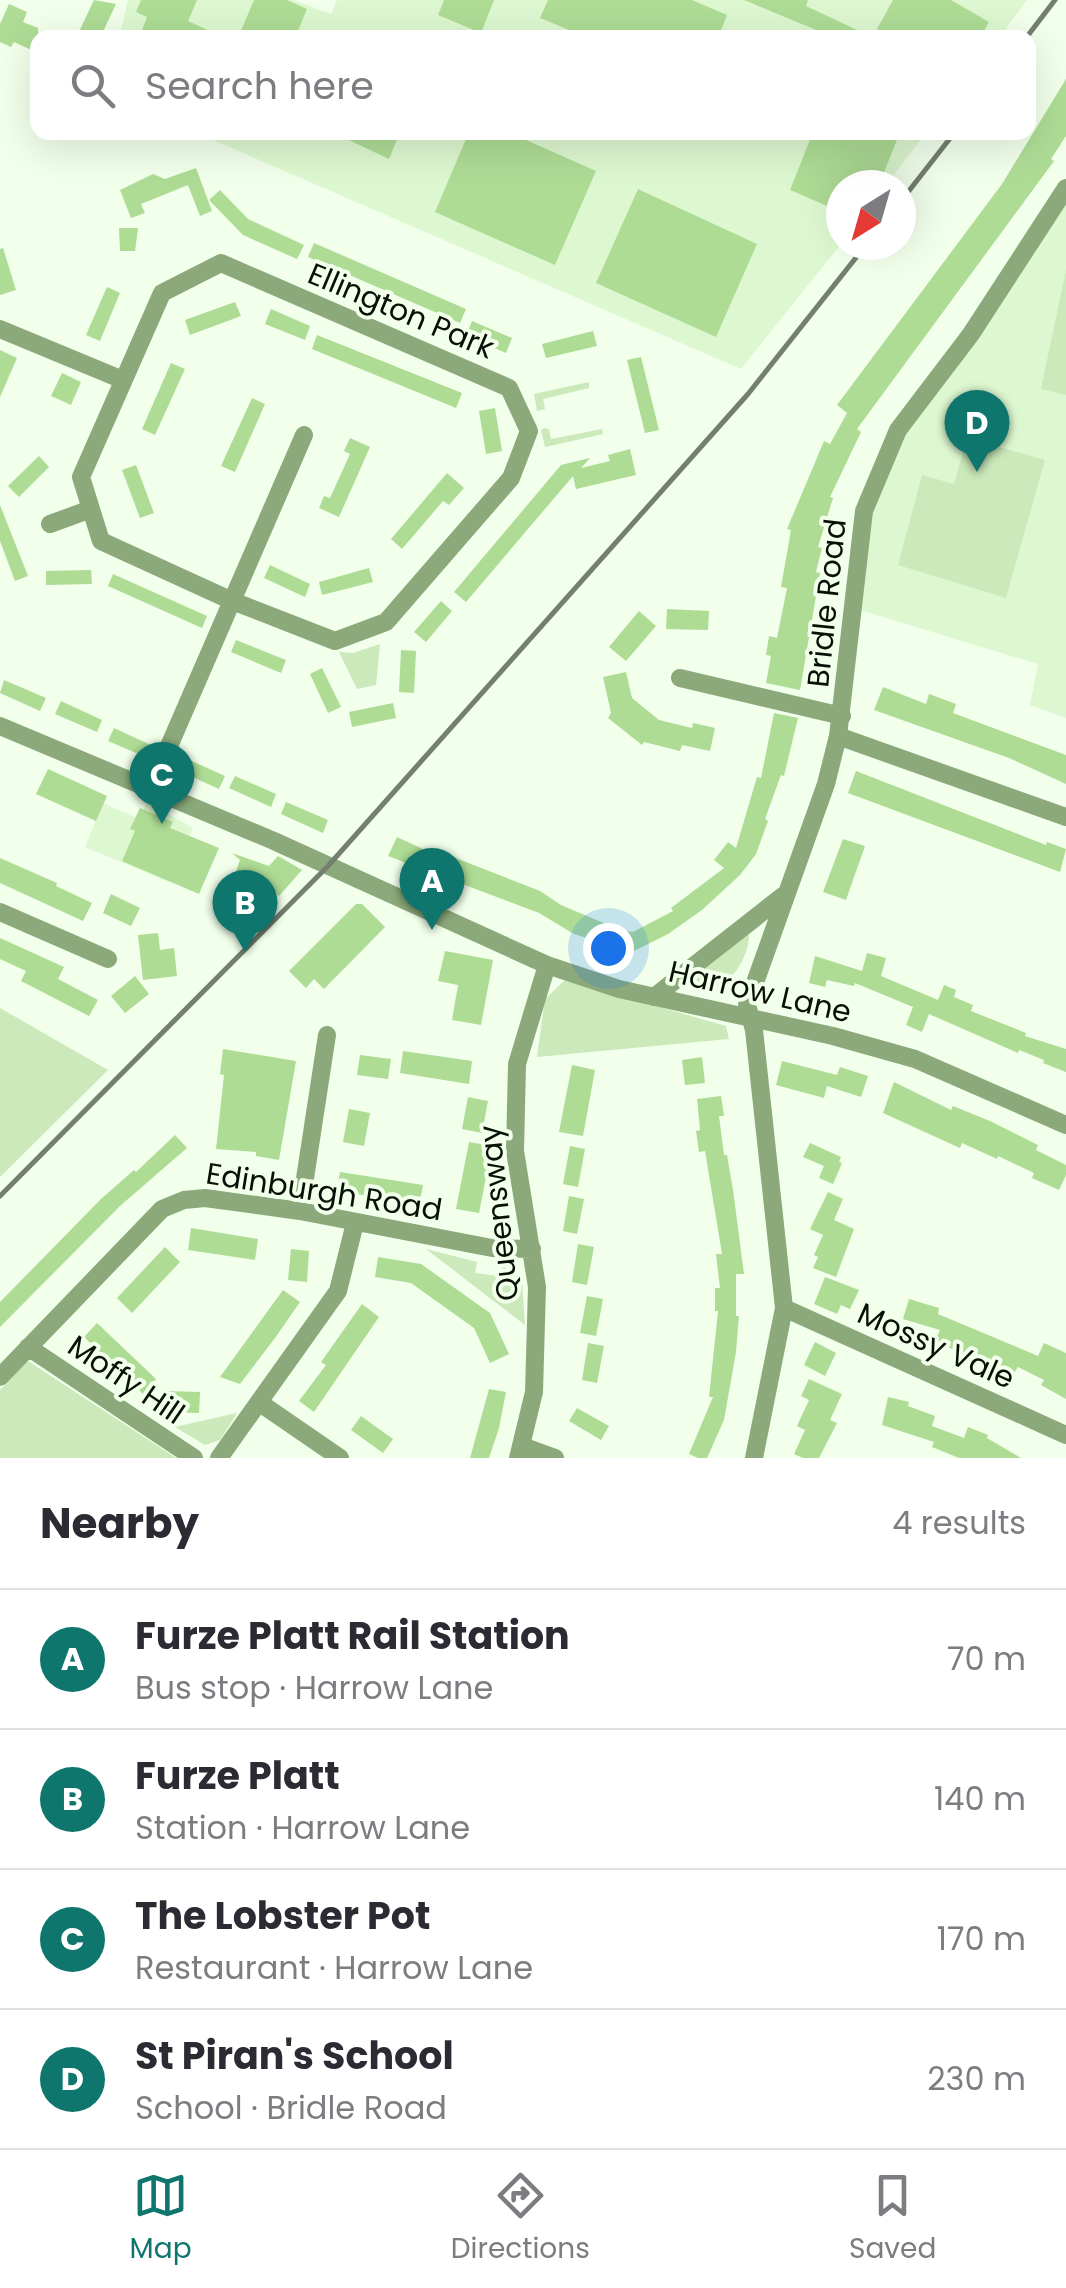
<!DOCTYPE html>
<meta charset="utf-8">
<style>
:root{--surface:#fff;--page:#f7f7f7;--text:#2b2b33;--muted:#7c7c81;--line:#e1e1e2;--accent:#0f766e}
body{margin:0;font-family:Poppins,sans-serif;background:var(--page);color:var(--text)}
.compass{position:absolute;left:826px;top:170px;width:90px;height:90px;border-radius:50%;background:var(--surface);box-shadow:0 10px 40px #0002;rotate:217deg}
.you{position:absolute;left:608px;top:948px;width:35px;height:35px;margin:-25px;border:8px solid #fff;border-radius:50%;background:#1a73e8;box-shadow:0 0 0 15px #1a73e833}
.badge{display:grid;place-items:center;width:65px;height:65px;border-radius:50%;background:var(--accent);color:#fff;font-size:32px;font-weight:700}
.pin{position:absolute;translate:-50% -82px;filter:drop-shadow(0 2px 5px #0008)}
.pin::after{content:'';position:absolute;top:52px;width:35px;height:30px;background:inherit;clip-path:polygon(0 0,100% 0,50% 100%)}
.list{margin:0;padding:0;list-style:none}
h2{display:flex;justify-content:space-between;align-items:center;height:130px;margin:0;padding:0 40px;font-size:42px}
h2 small{font-size:32px;font-weight:400;color:var(--muted)}
.list li{display:grid;grid-template-columns:65px 1fr auto;gap:30px;align-items:center;box-sizing:border-box;height:140px;padding:0 40px;border-top:2px solid var(--line)}
.list b{display:block;font-size:38px;white-space:nowrap}
.list p{margin:0;font-size:32px;white-space:nowrap;color:var(--muted)}
.list em{font-size:32px;font-style:normal;color:var(--muted)}
.icon{flex:none;width:55px;height:55px;fill:none;stroke:currentColor;stroke-width:2;stroke-linecap:round;stroke-linejoin:round}
.map{position:relative;flex:none;width:1066px;height:1458px;overflow:hidden}
.search{position:absolute;background:var(--surface);box-shadow:0 10px 40px #0002;left:30px;right:30px;top:30px;height:110px;display:flex;align-items:center;gap:25px;box-sizing:border-box;padding:0 35px;border-radius:20px;color:var(--muted);font-size:38px}
.sheet{height:690px;background:var(--surface)}
nav{display:flex;justify-content:space-around;align-items:center;box-sizing:border-box;height:140px;border-top:2px solid var(--line);background:var(--surface);font-size:28px;color:var(--muted)}
nav a{display:grid;justify-items:center;gap:5px}
nav .on{color:var(--accent)}
.map>svg:first-child{display:block}
.built{fill:#ddf8d0}
.green{fill:#cbe9ba}
.building{fill:#aedc95}
.lines{fill:none;stroke-linecap:round;stroke-linejoin:round}
.minor{stroke:#8ba97a;stroke-width:18}
.rail{stroke:#747f70;stroke-width:5}
.labels{text-anchor:middle;stroke-width:8;stroke-linejoin:round;paint-order:stroke}
.street-label{font-size:30px;fill:#080f05;stroke:#f1ffeb}
</style>
<div class="map">
<svg width="1066" height="1458" viewBox="0 0 1066 1458">
<rect width="100%" height="100%" fill="#f1ffeb"/>
<!-- built -->
<path class="built" d="M 128,0 L 293,0 L 331,14 L 337,0 L 1027,0 L 999,38 L 119,38 Z
M 197,133 L 926,133 L 886,185 L 841,185 L 841,244 L 741,369 Z
M 1066,202 L 1066,718 L 1030,705 L 1038,664 L 860,610 L 870,512 L 904,433 L 978,338 Z
M 147,802 L 193,828 L 169,882 L 85,847 L 103,803 L 139,819 Z"/>
<!-- green -->
<path class="green" d="M 1066,270 L 1066,395 L 1041,389 Z
M 589,382 L 589,388 L 543,399 L 545,409 L 537,411 L 534,394 Z
M 544,428 L 549,429 L 551,439 L 602,429 L 603,434 L 545,447 L 541,430 Z
M 967,438 L 1045,460 L 1006,598 L 898,565 L 922,475 L 954,484 Z
M 380,644 L 376,685 L 357,689 L 339,652 L 353,653 Z
M 743,931 L 749,935 C 749,954 737,972 724,986 L 707,988 L 680,980 Z
M 565,980 L 726,1026 L 729,1039 L 537,1057 L 545,999 Z
M 0,1008 L 108,1070 L 0,1177 Z
M 426,1249 L 477,1262 L 475,1273 L 498,1276 L 503,1266 L 522,1280 L 525,1325 Z
M 28,1361 L 176,1458 L 0,1458 L 0,1390 Z
M 237,1413 L 220,1440 L 205,1445 L 175,1427 Z"/>
<!-- building -->
<path class="building" d="M 94,0 L 116,4 L 100,38 L 76,38 Z
M 141,0 L 197,0 L 188,21 L 225,38 L 139,38 L 147,17 L 136,12 Z
M 254,0 L 287,0 L 307,9 L 295,38 L 238,38 Z
M 444,0 L 494,0 L 481,33 L 438,15 Z
M 548,0 L 692,0 L 727,15 L 718,38 L 589,38 L 540,18 Z
M 744,0 L 808,0 L 806,6 L 874,38 L 818,38 L 821,32 Z
M 893,0 L 951,0 L 989,22 L 980,38 L 892,38 L 877,29 Z
M 9,4 L 27,12 L 23,22 L 38,28 L 38,53 L 14,42 L 11,47 L 0,42 L 0,24 Z
M 1066,79 L 1066,136 L 1051,159 L 1054,161 L 857,429 L 861,432 L 830,497 L 833,498 L 818,547 L 822,548 L 816,572 L 820,573 L 800,690 L 766,683 L 771,656 L 766,655 L 769,636 L 777,638 L 787,588 L 781,587 L 791,530 L 787,529 L 824,441 L 830,444 L 847,413 L 837,405 L 1002,184 Z
M 332,132 L 400,132 L 389,159 Z
M 469,132 L 508,132 L 596,171 L 555,265 L 435,212 Z
M 813,132 L 900,132 L 881,180 L 867,175 L 862,185 L 841,185 L 841,212 L 790,190 Z
M 196,168 L 212,211 L 200,216 L 188,185 L 141,204 L 145,213 L 131,218 L 120,190 L 153,174 L 165,179 Z
M 638,189 L 757,244 L 716,337 L 596,283 Z
M 220,190 L 248,219 L 304,245 L 297,259 L 243,235 L 209,200 Z
M 119,228 L 138,228 L 135,251 L 120,251 Z
M 314,243 L 466,309 L 460,323 L 308,257 Z
M 3,248 L 16,290 L 0,295 L 0,249 Z
M 107,287 L 120,293 L 100,341 L 86,335 Z
M 235,302 L 241,316 L 190,335 L 185,320 Z
M 271,309 L 310,326 L 305,340 L 265,324 Z
M 472,321 L 512,338 L 506,353 L 466,336 Z
M 593,331 L 597,346 L 546,358 L 542,344 Z
M 317,335 L 462,393 L 456,408 L 312,349 Z
M 0,350 L 17,358 L 0,397 Z
M 641,357 L 659,430 L 645,433 L 627,360 Z
M 171,363 L 185,369 L 155,435 L 142,429 Z
M 62,373 L 81,382 L 71,405 L 51,396 Z
M 252,398 L 265,404 L 235,472 L 221,466 Z
M 495,408 L 502,451 L 486,454 L 479,411 Z
M 350,438 L 370,447 L 339,517 L 319,508 L 324,496 L 330,498 L 350,454 L 344,451 Z
M 630,449 L 636,475 L 576,489 L 573,476 L 466,602 L 454,592 L 561,465 L 590,458 L 581,468 L 610,461 L 608,455 Z
M 39,456 L 49,467 L 19,497 L 8,486 Z
M 136,465 L 154,513 L 140,518 L 122,470 Z
M 447,473 L 464,488 L 449,505 L 443,501 L 402,549 L 391,539 Z
M 0,505 L 28,576 L 15,581 L 0,541 Z
M 270,565 L 310,584 L 305,597 L 264,578 Z
M 369,568 L 373,582 L 322,595 L 319,582 Z
M 91,570 L 92,584 L 46,585 L 46,571 Z
M 113,574 L 207,616 L 202,628 L 108,586 Z
M 441,601 L 452,611 L 426,642 L 414,632 Z
M 667,609 L 709,611 L 708,630 L 666,629 Z
M 639,611 L 656,626 L 626,661 L 609,647 Z
M 236,640 L 286,660 L 281,673 L 231,652 Z
M 401,650 L 416,651 L 414,693 L 399,692 Z
M 322,668 L 341,707 L 328,713 L 310,674 Z
M 626,672 L 632,698 L 659,720 L 692,728 L 693,723 L 715,728 L 710,751 L 682,745 L 680,751 L 644,742 L 642,745 L 608,718 L 611,713 L 603,677 Z
M 4,680 L 46,698 L 40,711 L 0,693 Z
M 883,687 L 926,704 L 929,694 L 956,704 L 953,713 L 1066,755 L 1066,784 L 1009,758 L 874,710 Z
M 61,701 L 102,720 L 97,732 L 55,714 Z
M 393,703 L 396,718 L 352,727 L 349,712 Z
M 774,713 L 798,718 L 784,776 L 781,775 L 765,819 L 768,821 L 756,854 L 740,875 L 702,910 L 668,934 L 632,952 L 574,934 L 539,913 L 388,856 L 397,837 L 436,855 L 438,851 L 540,891 L 561,905 L 606,924 L 605,928 L 633,932 L 673,911 L 671,908 L 724,868 L 714,860 L 728,842 L 736,848 L 757,777 L 761,778 Z
M 114,728 L 155,747 L 150,759 L 108,741 Z
M 183,757 L 225,776 L 219,789 L 177,770 Z
M 48,769 L 107,796 L 96,821 L 36,794 Z
M 856,771 L 1046,845 L 1047,842 L 1066,849 L 1060,872 L 848,793 Z
M 235,776 L 276,794 L 271,807 L 229,788 Z
M 286,802 L 328,820 L 323,833 L 281,814 Z
M 140,808 L 173,822 L 170,828 L 219,848 L 199,894 L 122,861 L 135,831 L 130,829 Z
M 843,839 L 865,846 L 846,900 L 823,892 Z
M 232,853 L 269,866 L 278,856 L 302,870 L 279,896 L 259,877 L 252,896 L 230,888 L 240,860 Z
M 0,858 L 57,883 L 56,886 L 92,903 L 83,921 L 0,883 Z
M 111,894 L 140,908 L 131,926 L 103,913 Z
M 356,904 L 362,904 L 385,927 L 324,989 L 314,979 L 306,988 L 289,971 Z
M 158,933 L 160,950 L 174,948 L 177,976 L 143,980 L 138,935 Z
M 0,938 L 64,967 L 58,979 L 98,1000 L 89,1016 L 21,981 L 26,971 L 0,959 Z
M 445,951 L 493,960 L 481,1025 L 452,1020 L 458,985 L 438,981 Z
M 867,953 L 886,958 L 881,976 L 938,1000 L 944,985 L 956,990 L 954,997 L 973,1005 L 971,1011 L 1026,1033 L 1025,1036 L 1066,1049 L 1066,1072 L 1043,1063 L 1044,1060 L 1019,1050 L 1018,1053 L 929,1014 L 922,1032 L 906,1025 L 913,1007 L 855,983 L 854,986 L 827,980 L 825,987 L 809,983 L 815,956 L 862,971 Z
M 135,976 L 149,994 L 125,1013 L 111,996 Z
M 223,1049 L 296,1061 L 279,1160 L 256,1156 L 256,1152 L 216,1149 L 224,1075 L 220,1074 Z
M 403,1051 L 472,1061 L 469,1084 L 400,1073 Z
M 360,1055 L 391,1059 L 388,1079 L 357,1075 Z
M 702,1057 L 705,1083 L 685,1085 L 682,1060 Z
M 782,1061 L 837,1075 L 840,1067 L 868,1076 L 861,1097 L 827,1086 L 824,1098 L 776,1085 Z
M 572,1065 L 595,1070 L 583,1136 L 559,1132 Z
M 894,1082 L 951,1110 L 953,1106 L 990,1121 L 1038,1145 L 1036,1150 L 1066,1165 L 1066,1175 L 1059,1190 L 1032,1178 L 1034,1173 L 998,1156 L 997,1159 L 962,1143 L 960,1148 L 883,1113 Z
M 721,1096 L 724,1116 L 719,1116 L 724,1155 L 727,1155 L 733,1190 L 744,1274 L 736,1274 L 736,1316 L 739,1316 L 736,1352 L 724,1420 L 707,1458 L 698,1458 L 689,1454 L 713,1397 L 709,1397 L 718,1311 L 715,1311 L 715,1288 L 720,1288 L 716,1254 L 722,1254 L 705,1151 L 699,1152 L 696,1131 L 700,1130 L 697,1099 Z
M 468,1097 L 488,1101 L 482,1133 L 462,1129 Z
M 349,1109 L 370,1113 L 364,1146 L 343,1142 Z
M 175,1135 L 187,1148 L 120,1206 L 0,1327 L 0,1302 L 101,1199 L 134,1170 L 136,1172 Z
M 469,1142 L 492,1146 L 479,1213 L 456,1209 Z
M 810,1143 L 841,1157 L 839,1162 L 842,1163 L 833,1184 L 819,1178 L 824,1166 L 803,1157 Z
M 570,1146 L 585,1149 L 578,1187 L 563,1184 Z
M 340,1172 L 423,1185 L 419,1206 L 337,1190 Z
M 828,1192 L 843,1199 L 834,1220 L 854,1229 L 836,1277 L 813,1268 L 818,1257 L 814,1255 L 823,1235 L 810,1229 Z
M 569,1196 L 584,1199 L 577,1234 L 563,1231 Z
M 191,1228 L 258,1239 L 255,1260 L 188,1250 Z
M 578,1244 L 594,1247 L 587,1285 L 572,1282 Z
M 165,1247 L 180,1262 L 132,1313 L 117,1298 Z
M 291,1249 L 309,1251 L 307,1282 L 288,1280 Z
M 378,1257 L 421,1264 L 490,1313 L 509,1354 L 490,1363 L 474,1328 L 411,1283 L 375,1277 Z
M 825,1277 L 859,1290 L 850,1309 L 841,1305 L 837,1314 L 814,1304 Z
M 283,1290 L 300,1302 L 275,1338 L 240,1384 L 220,1377 Z
M 587,1296 L 603,1299 L 596,1336 L 580,1333 Z
M 909,1299 L 939,1308 L 938,1314 L 1038,1356 L 1044,1343 L 1066,1353 L 1066,1399 L 1041,1385 L 1044,1380 L 1018,1367 L 1010,1379 L 995,1373 L 999,1365 L 967,1350 L 965,1355 L 935,1341 L 940,1330 L 903,1319 Z
M 362,1304 L 379,1317 L 314,1412 L 299,1401 L 326,1365 L 321,1362 Z
M 97,1323 L 156,1379 L 143,1394 L 84,1337 Z
M 815,1342 L 836,1353 L 825,1376 L 804,1365 Z
M 588,1343 L 604,1346 L 597,1383 L 582,1380 Z
M 809,1379 L 842,1394 L 830,1420 L 837,1423 L 819,1458 L 803,1458 L 794,1454 L 805,1430 L 797,1426 L 809,1400 L 801,1396 Z
M 489,1389 L 506,1392 L 499,1428 L 489,1458 L 470,1458 Z
M 167,1391 L 200,1392 L 199,1413 L 166,1412 Z
M 888,1397 L 909,1402 L 908,1406 L 935,1416 L 932,1426 L 964,1438 L 968,1427 L 988,1435 L 987,1438 L 1021,1458 L 959,1458 L 932,1447 L 934,1442 L 882,1425 Z
M 577,1408 L 609,1426 L 601,1440 L 569,1421 Z
M 361,1416 L 393,1439 L 383,1453 L 351,1430 Z"/>
<g class="lines">
<!-- minor -->
<path class="minor" d="M 221,263 L 509,388 L 529,431 L 511,478 L 386,622 L 335,641 L 230,600 L 101,541 L 81,477 L 162,293 Z
M 0,329 L 123,380
M 50,524 L 91,509
M 680,678 L 842,716
M 0,726 L 274,841 L 547,965 L 619,989 L 833,1036 L 915,1059 L 1066,1125
M 838,736 L 1066,817
M 150,790 L 304,435
M 0,912 L 108,959
M 654,997 L 784,895
M 300,1211 L 327,1035
M 784,1308 L 1066,1435
M 28,1347 L 194,1458
M 0,1377 L 162,1209 L 184,1200 L 205,1198 L 300,1211 L 492,1248 L 532,1249
M 260,1403 L 340,1458
M 522,1446 L 555,1458
M 219,1458 L 338,1291 L 355,1223
M 518,1458 L 534,1392 L 537,1287 L 515,1151 L 517,1064 L 547,965
M 754,1458 L 784,1308 L 754,1030 L 747,1005 L 826,784 L 838,736 L 864,511 L 898,430 L 971,334 L 1066,188"/>
<!-- rail -->
<path class="rail" d="M 1026,38 L 1055,0
M 901,201 L 955,132
M 0,1196 L 328,866 L 748,394 L 866,245"/>
</g>
<g class="labels">
<!-- street labels -->
<g class="street-label">
<text transform="translate(401 311) rotate(23)" y="10">Ellington Park</text>
<text transform="translate(827 603) rotate(-84)" y="10">Bridle Road</text>
<text transform="translate(760 992) rotate(13)" y="10">Harrow Lane</text>
<text transform="translate(324 1192) rotate(9)" y="10">Edinburgh Road</text>
<text transform="translate(499 1213) rotate(-96)" y="10">Queensway</text>
<text transform="translate(936 1346) rotate(24)" y="10">Mossy Vale</text>
<text transform="translate(126 1380) rotate(34)" y="10">Moffy Hill</text>
</g>
</g>
</svg>
<svg class="compass" viewBox="-18 -18 36 36"><path d="M0-13l5 13h-10z" fill="#e53935"/><path d="M0 13l5-13h-10z" fill="#7c7c81"/></svg>
<div class="you"></div>
<div class="pin badge" style="left:432px;top:930px">A</div>
<div class="pin badge" style="left:245px;top:952px">B</div>
<div class="pin badge" style="left:162px;top:824px">C</div>
<div class="pin badge" style="left:977px;top:472px">D</div>
<div class="search"><svg class="icon" aria-label="search" viewBox="0 0 24 24"><circle cx="10" cy="10" r="6"/><path d="M15 15l6 6"/></svg>Search here</div>
</div>
<section class="sheet">
<h2>Nearby<small>4 results</small></h2>
<ul class="list">
<li><span class="badge">A</span><div><b>Furze Platt Rail Station</b><p>Bus stop · Harrow Lane</p></div><em>70 m</em></li>
<li><span class="badge">B</span><div><b>Furze Platt</b><p>Station · Harrow Lane</p></div><em>140 m</em></li>
<li><span class="badge">C</span><div><b>The Lobster Pot</b><p>Restaurant · Harrow Lane</p></div><em>170 m</em></li>
<li><span class="badge">D</span><div><b>St Piran's School</b><p>School · Bridle Road</p></div><em>230 m</em></li>
</ul>
</section>
<nav>
<a class="on"><svg class="icon" aria-label="map" viewBox="0 0 24 24"><path d="M3 6l6-2 6 2 6-2v14l-6 2-6-2-6 2zM9 4v14M15 6v14"/></svg>Map</a>
<a><svg class="icon" aria-label="directions" viewBox="0 0 24 24"><path d="M12 3l9 9-9 9-9-9zM9 14v-3h6M13 9l2 2-2 2"/></svg>Directions</a>
<a><svg class="icon" aria-label="saved" viewBox="0 0 24 24"><path d="M7 4h10v16l-5-4-5 4z"/></svg>Saved</a>
</nav>
